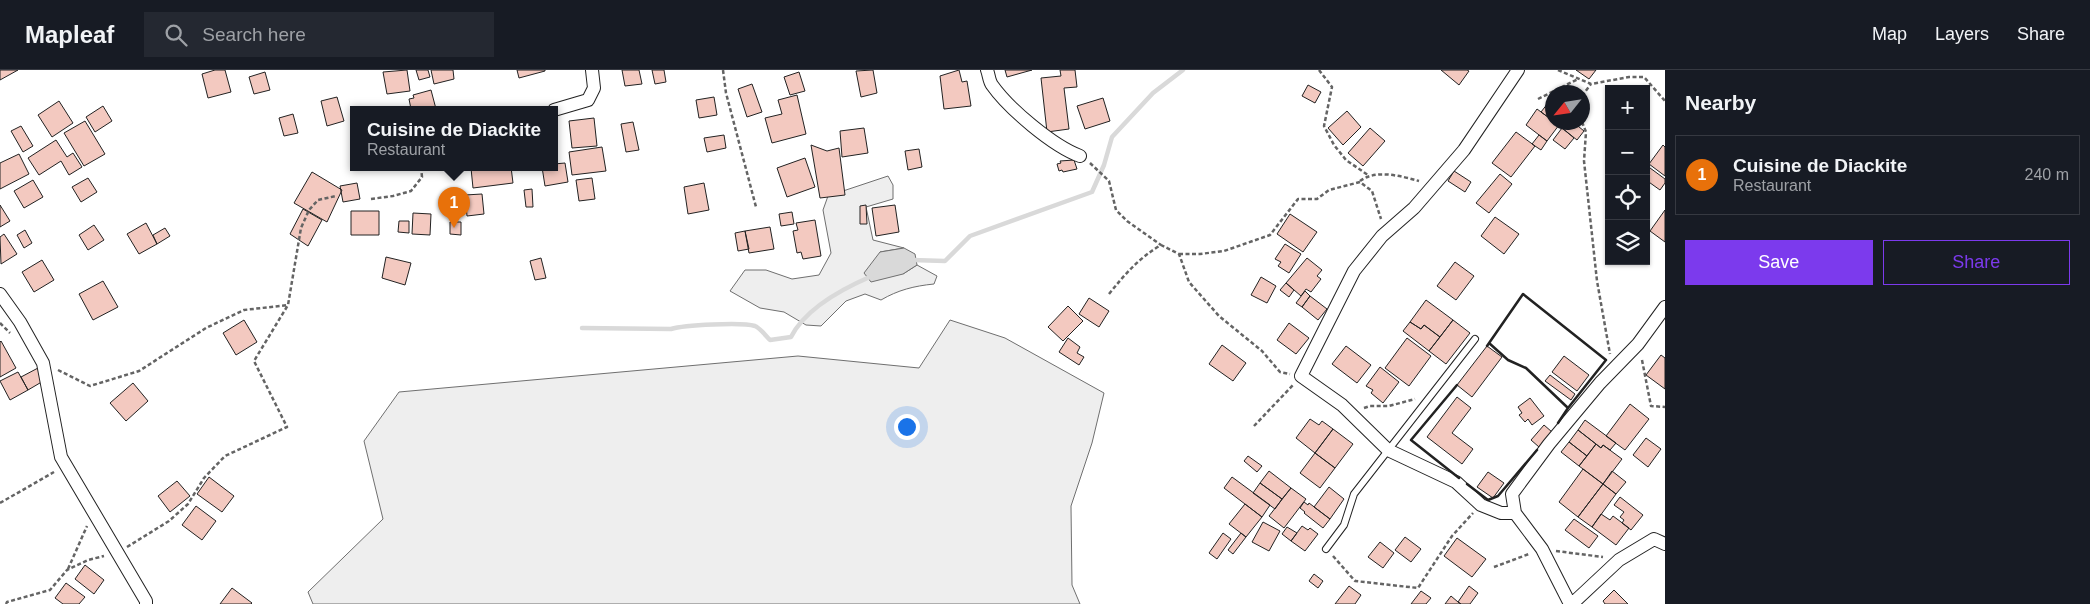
<!DOCTYPE html>
<meta charset="utf-8">
<style>
:root{--surface:#171b24;--page:#242831;--text:#f1f3f6;--muted:#9ea1a6;--line:#363941;--accent:#7c3aed}
body{margin:0;font-family:Arial,sans-serif;background:var(--page);color:var(--text)}
.controls{position:absolute;right:15px;top:15px;display:grid;overflow:hidden;border-radius:0px;box-shadow:0 1px 4px #0004}
.controls button{width:45px;height:45px;display:grid;place-items:center;padding:0;border:0;border-bottom:1px solid var(--line);background:var(--surface);color:var(--text);font:25px sans-serif}
.compass{position:absolute;left:1545px;top:15px;width:45px;height:45px;border-radius:50%;background:var(--surface);box-shadow:0 1px 4px #0004;rotate:240deg}
.you{position:absolute;left:906px;top:356px;width:18px;height:18px;margin:-12px;border:4px solid #fff;border-radius:50%;background:#1a73e8;box-shadow:0 0 0 8px #1a73e833}
.badge{display:grid;place-items:center;width:32px;height:32px;border-radius:50%;background:var(--accent);color:#fff;font-size:16px;font-weight:700}
.pin{position:absolute;translate:-50% -41px;filter:drop-shadow(0 1px 2px #0008)}
.pin::after{content:'';position:absolute;top:26px;width:18px;height:15px;background:inherit;clip-path:polygon(0 0,100% 0,50% 100%)}
.popup{position:absolute;left:350px;top:36px;width:208px;height:65px;box-sizing:border-box;display:grid;place-content:center;border-radius:0px;background:var(--surface);filter:drop-shadow(0 1px 4px #0005);font-size:16px;white-space:nowrap;color:var(--muted)}
.popup b{font-size:19px;color:var(--text)}
.popup::after{content:'';position:absolute;left:50%;top:100%;margin-left:-10px;border:10px solid transparent;border-top-color:var(--surface)}
.list{margin:0;padding:0;list-style:none}
h2{display:flex;justify-content:space-between;align-items:center;height:65px;margin:0;padding:0 20px;font-size:21px}
h2 small{font-size:16px;font-weight:400;color:var(--muted)}
.list li{display:grid;grid-template-columns:32px 1fr auto;gap:15px;align-items:center;box-sizing:border-box;height:80px;margin:0 10px 10px;padding:0 10px;border:1px solid var(--line);border-radius:0px}
.list b{display:block;font-size:19px;white-space:nowrap}
.list p{margin:0;font-size:16px;white-space:nowrap;color:var(--muted)}
.list em{font-size:16px;font-style:normal;color:var(--muted)}
.actions{display:flex;gap:10px;padding:15px 20px}
.actions a{flex:1;padding:11px 0;border:1px solid var(--accent);border-radius:0px;text-align:center;font-size:18px;color:var(--accent)}
.actions .main{background:var(--accent);color:#fff}
.icon{flex:none;width:28px;height:28px;fill:none;stroke:currentColor;stroke-width:2;stroke-linecap:round;stroke-linejoin:round}
.map{position:relative;flex:none;width:1665px;height:534px;overflow:hidden}
header{display:flex;align-items:center;gap:30px;box-sizing:border-box;height:70px;padding:0 25px;background:var(--surface);border-bottom:1px solid var(--line)}
header strong{font-size:24px}
nav{display:flex;gap:28px;margin-inline-start:auto;font-size:18px}
.search{width:350px;height:45px;background:var(--page);display:flex;align-items:center;gap:12px;box-sizing:border-box;padding:0 18px;border-radius:0px;color:var(--muted);font-size:19px}
main{display:flex}
aside{flex:1;background:var(--surface)}
.map>svg:first-child{display:block}
.green{fill:#eee;stroke:#6f6f6f}
.water{fill:#d9d9d9;stroke:#6f6f6f}
.lines{fill:none;stroke-linecap:round;stroke-linejoin:round}
.stream{stroke:#d9d9d9;stroke-width:4.5}
.building{fill:#f3c9c0;stroke:#222}
.service-casing{stroke:#222;stroke-width:8}
.minor-casing{stroke:#222;stroke-width:14}
.path{stroke:#646464;stroke-width:2.5;stroke-dasharray:4 2.5;stroke-linecap:butt}
.service{stroke:#fff;stroke-width:6}
.minor{stroke:#fff;stroke-width:12}
.wall{stroke:#222;stroke-width:2.5}
</style>
<header>
<strong>Mapleaf</strong>
<div class="search"><svg class="icon" aria-label="search" viewBox="0 0 24 24"><circle cx="10" cy="10" r="6"/><path d="M15 15l6 6"/></svg>Search here</div>
<nav><a>Map</a><a>Layers</a><a>Share</a></nav>
</header>
<main>
<div class="map">
<svg width="1665" height="534" viewBox="0 0 1665 534">
<rect width="100%" height="100%" fill="#fff"/>
<!-- green -->
<path class="green" d="M 888,106 L 893,115 L 893,129 L 866,137 L 873,170 L 904,178 L 880,182 L 903,204 L 917,195 L 937,206 L 934,214 C 914,216 898,220 881,230 L 865,224 L 846,231 L 821,256 L 806,255 L 784,242 L 760,238 L 730,221 L 745,200 L 766,200 L 792,209 L 819,205 L 831,183 L 823,140 L 828,126 Z
M 950,250 L 1005,268 L 1104,323 L 1092,373 L 1071,436 L 1072,515 L 1080,534 L 313,534 L 308,522 L 383,449 L 364,371 L 399,322 L 798,286 L 919,298 Z"/>
<!-- water -->
<path class="water" d="M 904,178 L 915,184 L 917,195 L 903,204 L 871,212 L 864,203 L 880,182 Z"/>
<g class="lines">
<!-- stream -->
<path class="stream" d="M 912,190 L 945,191 L 970,166 L 1092,122 L 1104,95 L 1112,67 L 1153,23 L 1183,0
M 582,258 L 671,259 C 684,255 742,252 755,256 C 760,258 766,266 770,270 L 791,267 C 805,239 844,218 872,206"/>
</g>
<!-- building -->
<path class="building" d="M 0,0 L 18,0 L 0,10 Z
M 215,0 L 225,0 L 231,22 L 208,28 L 202,4 Z
M 407,0 L 410,21 L 387,24 L 383,2 Z
M 416,0 L 428,0 L 430,7 L 419,10 Z
M 431,0 L 453,0 L 454,9 L 434,14 Z
M 517,0 L 545,0 L 545,1 L 519,8 Z
M 622,0 L 639,0 L 642,14 L 625,16 Z
M 652,0 L 664,0 L 666,12 L 655,14 Z
M 873,0 L 877,23 L 861,27 L 856,1 Z
M 959,0 L 962,12 L 967,11 L 971,36 L 944,39 L 940,6 Z
M 1005,0 L 1032,0 L 1007,7 Z
M 1060,0 L 1075,0 L 1077,17 L 1064,18 L 1069,59 L 1047,62 L 1041,8 L 1061,6 Z
M 1441,0 L 1467,0 L 1469,1 L 1459,15 Z
M 1576,0 L 1596,0 L 1589,9 Z
M 265,2 L 270,20 L 254,24 L 249,7 Z
M 799,2 L 805,21 L 790,25 L 784,7 Z
M 752,14 L 762,42 L 747,47 L 738,19 Z
M 1308,15 L 1321,22 L 1315,33 L 1302,26 Z
M 431,20 L 436,39 L 411,39 L 409,29 L 414,28 L 413,25 Z
M 797,25 L 806,64 L 772,73 L 765,48 L 782,44 L 778,30 Z
M 337,27 L 344,51 L 327,56 L 321,31 Z
M 714,27 L 717,45 L 699,48 L 696,30 Z
M 1103,28 L 1110,51 L 1085,59 L 1077,36 Z
M 59,31 L 73,53 L 52,67 L 38,45 Z
M 1548,33 L 1552,37 L 1552,50 L 1541,42 Z
M 103,36 L 112,51 L 95,62 L 86,47 Z
M 1537,39 L 1552,50 L 1552,52 L 1559,55 L 1547,71 L 1526,55 Z
M 1347,41 L 1361,57 L 1343,75 L 1328,58 Z
M 293,44 L 298,63 L 284,66 L 279,48 Z
M 594,48 L 597,76 L 572,78 L 569,51 Z
M 85,51 L 105,84 L 84,96 L 64,63 Z
M 633,52 L 639,80 L 626,82 L 621,54 Z
M 1566,52 L 1573,52 L 1584,61 L 1577,70 L 1562,58 Z
M 21,56 L 33,76 L 23,82 L 11,61 Z
M 864,58 L 868,83 L 842,87 L 840,61 Z
M 1370,58 L 1385,71 L 1363,96 L 1348,83 Z
M 1562,58 L 1574,68 L 1565,79 L 1553,70 Z
M 1516,62 L 1535,76 L 1511,107 L 1492,93 Z
M 724,65 L 726,78 L 707,82 L 704,68 Z
M 1539,65 L 1547,71 L 1541,80 L 1532,74 Z
M 56,70 L 67,87 L 73,83 L 82,97 L 69,105 L 61,91 L 39,105 L 28,88 Z
M 811,75 L 827,81 L 839,78 L 845,125 L 820,128 Z
M 1663,75 L 1665,77 L 1665,106 L 1649,94 Z
M 602,77 L 606,101 L 572,105 L 569,82 Z
M 919,79 L 922,97 L 908,100 L 905,81 Z
M 19,84 L 29,104 L 0,119 L 0,93 Z
M 805,88 L 815,117 L 787,127 L 777,98 Z
M 1074,90 L 1077,99 L 1063,102 L 1062,100 L 1059,101 L 1057,94 L 1061,93 L 1060,91 Z
M 565,93 L 568,112 L 545,116 L 542,97 L 554,97 L 554,94 Z
M 1646,95 L 1665,109 L 1665,113 L 1660,120 L 1646,110 Z
M 486,97 L 511,97 L 513,113 L 473,118 L 471,98 Z
M 1454,101 L 1471,112 L 1465,122 L 1448,111 Z
M 312,102 L 342,120 L 327,152 L 294,133 Z
M 1500,104 L 1512,114 L 1489,143 L 1476,133 Z
M 88,108 L 97,122 L 81,132 L 72,117 Z
M 592,108 L 595,129 L 579,131 L 576,110 Z
M 33,110 L 43,127 L 24,138 L 14,121 Z
M 357,113 L 360,129 L 343,132 L 340,116 Z
M 704,113 L 709,140 L 688,144 L 684,117 Z
M 532,119 L 533,137 L 526,137 L 524,120 Z
M 482,124 L 484,144 L 467,146 L 465,125 Z
M 0,135 L 10,151 L 0,157 Z
M 866,135 L 867,154 L 860,154 L 860,136 Z
M 895,135 L 899,162 L 876,166 L 872,138 Z
M 303,139 L 322,150 L 308,176 L 290,164 Z
M 1665,140 L 1665,172 L 1650,161 Z
M 351,141 L 379,141 L 379,165 L 351,165 Z
M 792,142 L 794,154 L 781,156 L 779,144 Z
M 413,143 L 431,144 L 430,165 L 412,164 Z
M 1290,144 L 1317,162 L 1303,182 L 1277,164 Z
M 1495,147 L 1519,164 L 1504,184 L 1481,166 Z
M 815,150 L 821,186 L 803,189 L 801,182 L 797,183 L 793,161 L 798,160 L 796,153 Z
M 399,151 L 409,151 L 409,163 L 398,162 Z
M 450,152 L 461,152 L 461,165 L 450,164 Z
M 146,153 L 157,174 L 139,184 L 127,164 Z
M 94,155 L 104,170 L 88,180 L 79,165 Z
M 770,157 L 774,179 L 749,183 L 745,161 Z
M 165,158 L 170,166 L 157,174 L 153,165 Z
M 25,160 L 32,173 L 24,178 L 17,165 Z
M 745,161 L 749,179 L 738,181 L 735,163 Z
M 4,164 L 17,184 L 1,194 L 0,167 Z
M 1285,174 L 1301,184 L 1289,203 L 1278,196 L 1281,192 L 1275,189 Z
M 386,187 L 411,193 L 405,215 L 382,208 Z
M 541,188 L 546,208 L 535,210 L 530,191 Z
M 1307,188 L 1322,200 L 1317,206 L 1321,209 L 1311,222 L 1306,219 L 1301,226 L 1286,213 Z
M 42,190 L 54,210 L 34,222 L 22,202 Z
M 1455,192 L 1474,206 L 1456,230 L 1437,216 Z
M 1261,207 L 1276,216 L 1267,233 L 1251,225 Z
M 103,211 L 118,237 L 93,250 L 79,224 Z
M 1286,213 L 1294,220 L 1289,227 L 1280,220 Z
M 1305,221 L 1310,226 L 1302,237 L 1296,233 Z
M 1310,226 L 1327,239 L 1318,250 L 1302,237 Z
M 1089,228 L 1109,241 L 1099,257 L 1079,244 Z
M 1426,230 L 1453,250 L 1440,267 L 1424,255 L 1421,259 L 1410,252 Z
M 1068,236 L 1083,251 L 1063,271 L 1048,257 Z
M 244,250 L 257,272 L 236,285 L 223,263 Z
M 1453,250 L 1470,263 L 1446,294 L 1429,281 Z
M 1410,252 L 1421,259 L 1424,255 L 1440,267 L 1429,281 L 1403,261 Z
M 1289,253 L 1309,268 L 1296,284 L 1277,270 Z
M 1068,268 L 1080,277 L 1077,283 L 1084,287 L 1079,295 L 1059,282 Z
M 1407,268 L 1431,286 L 1409,316 L 1385,298 Z
M 1,271 L 16,298 L 0,307 L 0,272 Z
M 1222,275 L 1246,293 L 1233,311 L 1209,294 Z
M 1346,276 L 1371,295 L 1357,313 L 1332,294 Z
M 1487,276 L 1502,287 L 1472,327 L 1457,315 Z
M 1661,285 L 1665,288 L 1665,319 L 1646,305 Z
M 1564,286 L 1589,305 L 1577,321 L 1552,302 Z
M 1380,297 L 1399,312 L 1383,333 L 1371,323 L 1373,320 L 1366,316 Z
M 38,298 L 45,310 L 28,320 L 21,307 Z
M 18,302 L 28,320 L 10,330 L 0,311 Z
M 1550,305 L 1575,324 L 1571,330 L 1545,311 Z
M 133,313 L 148,331 L 126,351 L 110,333 Z
M 1457,327 L 1471,338 L 1452,363 L 1473,379 L 1462,394 L 1427,367 Z
M 1530,328 L 1544,346 L 1532,355 L 1528,349 L 1525,352 L 1519,345 L 1522,343 L 1518,337 Z
M 1630,334 L 1649,349 L 1625,380 L 1606,366 Z
M 1310,349 L 1319,355 L 1322,351 L 1333,359 L 1315,383 L 1296,368 Z
M 1585,350 L 1616,373 L 1610,380 L 1603,375 L 1601,378 L 1578,360 Z
M 1544,355 L 1552,362 L 1539,377 L 1531,370 Z
M 1333,359 L 1353,374 L 1335,398 L 1315,383 Z
M 1578,360 L 1596,374 L 1587,386 L 1569,372 Z
M 1646,368 L 1661,379 L 1648,397 L 1633,385 Z
M 1569,372 L 1587,386 L 1579,396 L 1561,382 Z
M 1596,374 L 1601,378 L 1603,375 L 1622,389 L 1603,414 L 1579,396 Z
M 1315,383 L 1335,398 L 1320,418 L 1300,403 Z
M 1248,386 L 1262,396 L 1257,402 L 1244,391 Z
M 1583,399 L 1603,414 L 1578,447 L 1559,432 Z
M 1269,401 L 1291,418 L 1282,429 L 1260,413 Z
M 1612,401 L 1626,412 L 1616,424 L 1603,414 Z
M 1488,402 L 1504,413 L 1493,428 L 1477,417 Z
M 209,407 L 234,426 L 222,442 L 197,424 Z
M 1232,407 L 1270,435 L 1262,447 L 1224,418 Z
M 177,411 L 190,426 L 170,442 L 158,426 Z
M 1260,413 L 1282,429 L 1275,439 L 1253,423 Z
M 1603,414 L 1616,424 L 1592,457 L 1578,447 Z
M 1329,417 L 1344,429 L 1330,449 L 1314,437 Z
M 1291,418 L 1306,429 L 1284,458 L 1269,446 Z
M 1620,427 L 1643,445 L 1631,460 L 1622,453 L 1624,450 L 1620,447 L 1624,442 L 1614,435 Z
M 1304,432 L 1308,435 L 1309,433 L 1330,449 L 1323,458 L 1304,443 L 1305,442 L 1300,438 Z
M 1245,434 L 1262,447 L 1246,467 L 1229,454 Z
M 196,436 L 216,451 L 202,470 L 182,455 Z
M 1601,444 L 1610,450 L 1613,446 L 1629,458 L 1616,475 L 1592,457 Z
M 1574,449 L 1598,466 L 1589,478 L 1565,460 Z
M 1263,452 L 1280,461 L 1269,481 L 1252,472 Z
M 1302,456 L 1308,460 L 1310,458 L 1318,464 L 1305,481 L 1291,471 Z
M 1287,457 L 1297,463 L 1291,471 L 1282,464 Z
M 1223,463 L 1231,469 L 1217,489 L 1209,483 Z
M 1241,463 L 1246,467 L 1233,484 L 1228,480 Z
M 1405,467 L 1421,479 L 1411,492 L 1395,480 Z
M 1457,468 L 1486,489 L 1472,507 L 1444,486 Z
M 1380,472 L 1394,483 L 1383,498 L 1368,487 Z
M 85,495 L 104,510 L 94,524 L 75,509 Z
M 1314,504 L 1323,511 L 1318,518 L 1309,511 Z
M 66,513 L 85,527 L 79,534 L 63,534 L 55,528 Z
M 1349,516 L 1361,525 L 1355,534 L 1335,534 Z
M 1469,516 L 1478,523 L 1470,534 L 1461,534 L 1458,532 Z
M 232,518 L 252,533 L 251,534 L 220,534 Z
M 1614,520 L 1628,534 L 1605,534 L 1603,531 Z
M 1421,521 L 1431,528 L 1426,534 L 1411,534 Z
M 1451,526 L 1458,532 L 1461,534 L 1445,534 Z"/>
<g class="lines">
<!-- service casing -->
<g class="service-casing">
<path id="service" d="M 1326,479 L 1344,455 L 1354,424 L 1475,269"/>
</g>
<!-- minor casing -->
<g class="minor-casing">
<path id="minor" d="M 987,0 C 989,5 989,11 992,15 C 1009,39 1053,76 1080,86
M 554,40 L 588,30 L 594,18 L 592,0
M 0,224 L 20,252 L 43,293 L 61,387 L 146,531 L 146,534
M 1515,443 L 1501,443 L 1481,435 L 1456,412 L 1388,380 L 1342,335 L 1301,306 L 1354,201 L 1382,166 L 1414,138 L 1464,80 L 1518,0
M 1570,534 L 1542,479 L 1515,443 L 1512,424 L 1549,374 L 1600,313 L 1638,274 L 1665,237
M 1572,534 L 1619,490 L 1654,469 L 1665,474"/>
</g>
<!-- path -->
<path class="path" d="M 723,0 L 726,23 L 756,137
M 1319,0 L 1332,17 L 1324,56 L 1334,75 L 1346,90 L 1368,105
M 1558,0 L 1591,14 L 1629,7 L 1644,7 L 1665,31
M 1582,26 L 1591,14
M 1538,29 L 1578,9
M 1582,52 L 1586,62 L 1584,91 L 1597,211 L 1610,284
M 1090,93 L 1109,111 L 1116,140 L 1127,151 L 1161,175
M 1360,111 C 1376,99 1401,106 1419,111
M 371,129 L 393,126 L 411,121 L 422,107 L 421,97
M 1179,184 L 1200,184 L 1224,181 L 1270,165 L 1298,129 L 1317,129 L 1329,120 L 1360,112 L 1372,121 L 1381,149
M 1109,224 C 1125,204 1139,188 1161,175 L 1179,184 L 1189,212 L 1219,246 L 1262,281 L 1280,302 L 1290,304
M 0,253 L 10,263
M 1642,290 L 1651,336 L 1665,337
M 58,300 L 90,316 L 139,301 L 206,258 L 244,240 L 288,235
M 1364,338 L 1370,336 L 1389,336 L 1415,329
M 1254,356 L 1293,315
M 0,433 L 54,402
M 127,477 L 169,451 L 188,434 L 204,408 L 225,386 L 287,357 L 254,291 L 288,235 L 301,158 L 309,140 L 318,130 L 336,126
M 1556,481 L 1603,487
M 1333,486 L 1355,511 L 1418,518 L 1452,466 L 1473,443
M 1494,497 L 1529,484
M 68,499 L 87,456
M 6,534 L 7,532 L 50,520 L 67,500 L 88,490 L 104,486"/>
<!-- service -->
<use href="#service" class="service"/>
<!-- minor -->
<use href="#minor" class="minor"/>
<!-- wall -->
<path class="wall" d="M 1487,276 L 1523,224 L 1606,290 L 1568,338 L 1526,298 L 1508,290 L 1489,273
M 1457,315 L 1411,370 L 1459,408
M 1558,353 L 1568,338
M 1467,414 L 1488,430 L 1498,426 L 1537,380"/>
</g>
</svg>
<div class="controls">
<button>+</button>
<button>−</button>
<button><svg class="icon" aria-label="locate" viewBox="0 0 24 24"><circle cx="12" cy="12" r="6"/><path d="M12 2v4M12 18v4M2 12h4M18 12h4"/></svg></button>
<button><svg class="icon" aria-label="layers" viewBox="0 0 24 24"><path d="M12 4l9 5-9 5-9-5zM3 14l9 5 9-5"/></svg></button>
</div>
<svg class="compass" viewBox="-18 -18 36 36"><path d="M0-13l5 13h-10z" fill="#e53935"/><path d="M0 13l5-13h-10z" fill="#9ea1a6"/></svg>
<div class="you"></div>
<div class="pin badge" style="left:454px;top:158px;background:#e8710a">1</div>
<div class="popup"><b>Cuisine de Diackite</b>Restaurant</div>
</div>
<aside>
<h2>Nearby<small></small></h2>
<ul class="list">
<li><span class="badge" style="background:#e8710a">1</span><div><b>Cuisine de Diackite</b><p>Restaurant</p></div><em>240 m</em></li>
</ul>
<div class="actions"><a class="main">Save</a><a>Share</a></div>
</aside>
</main>
